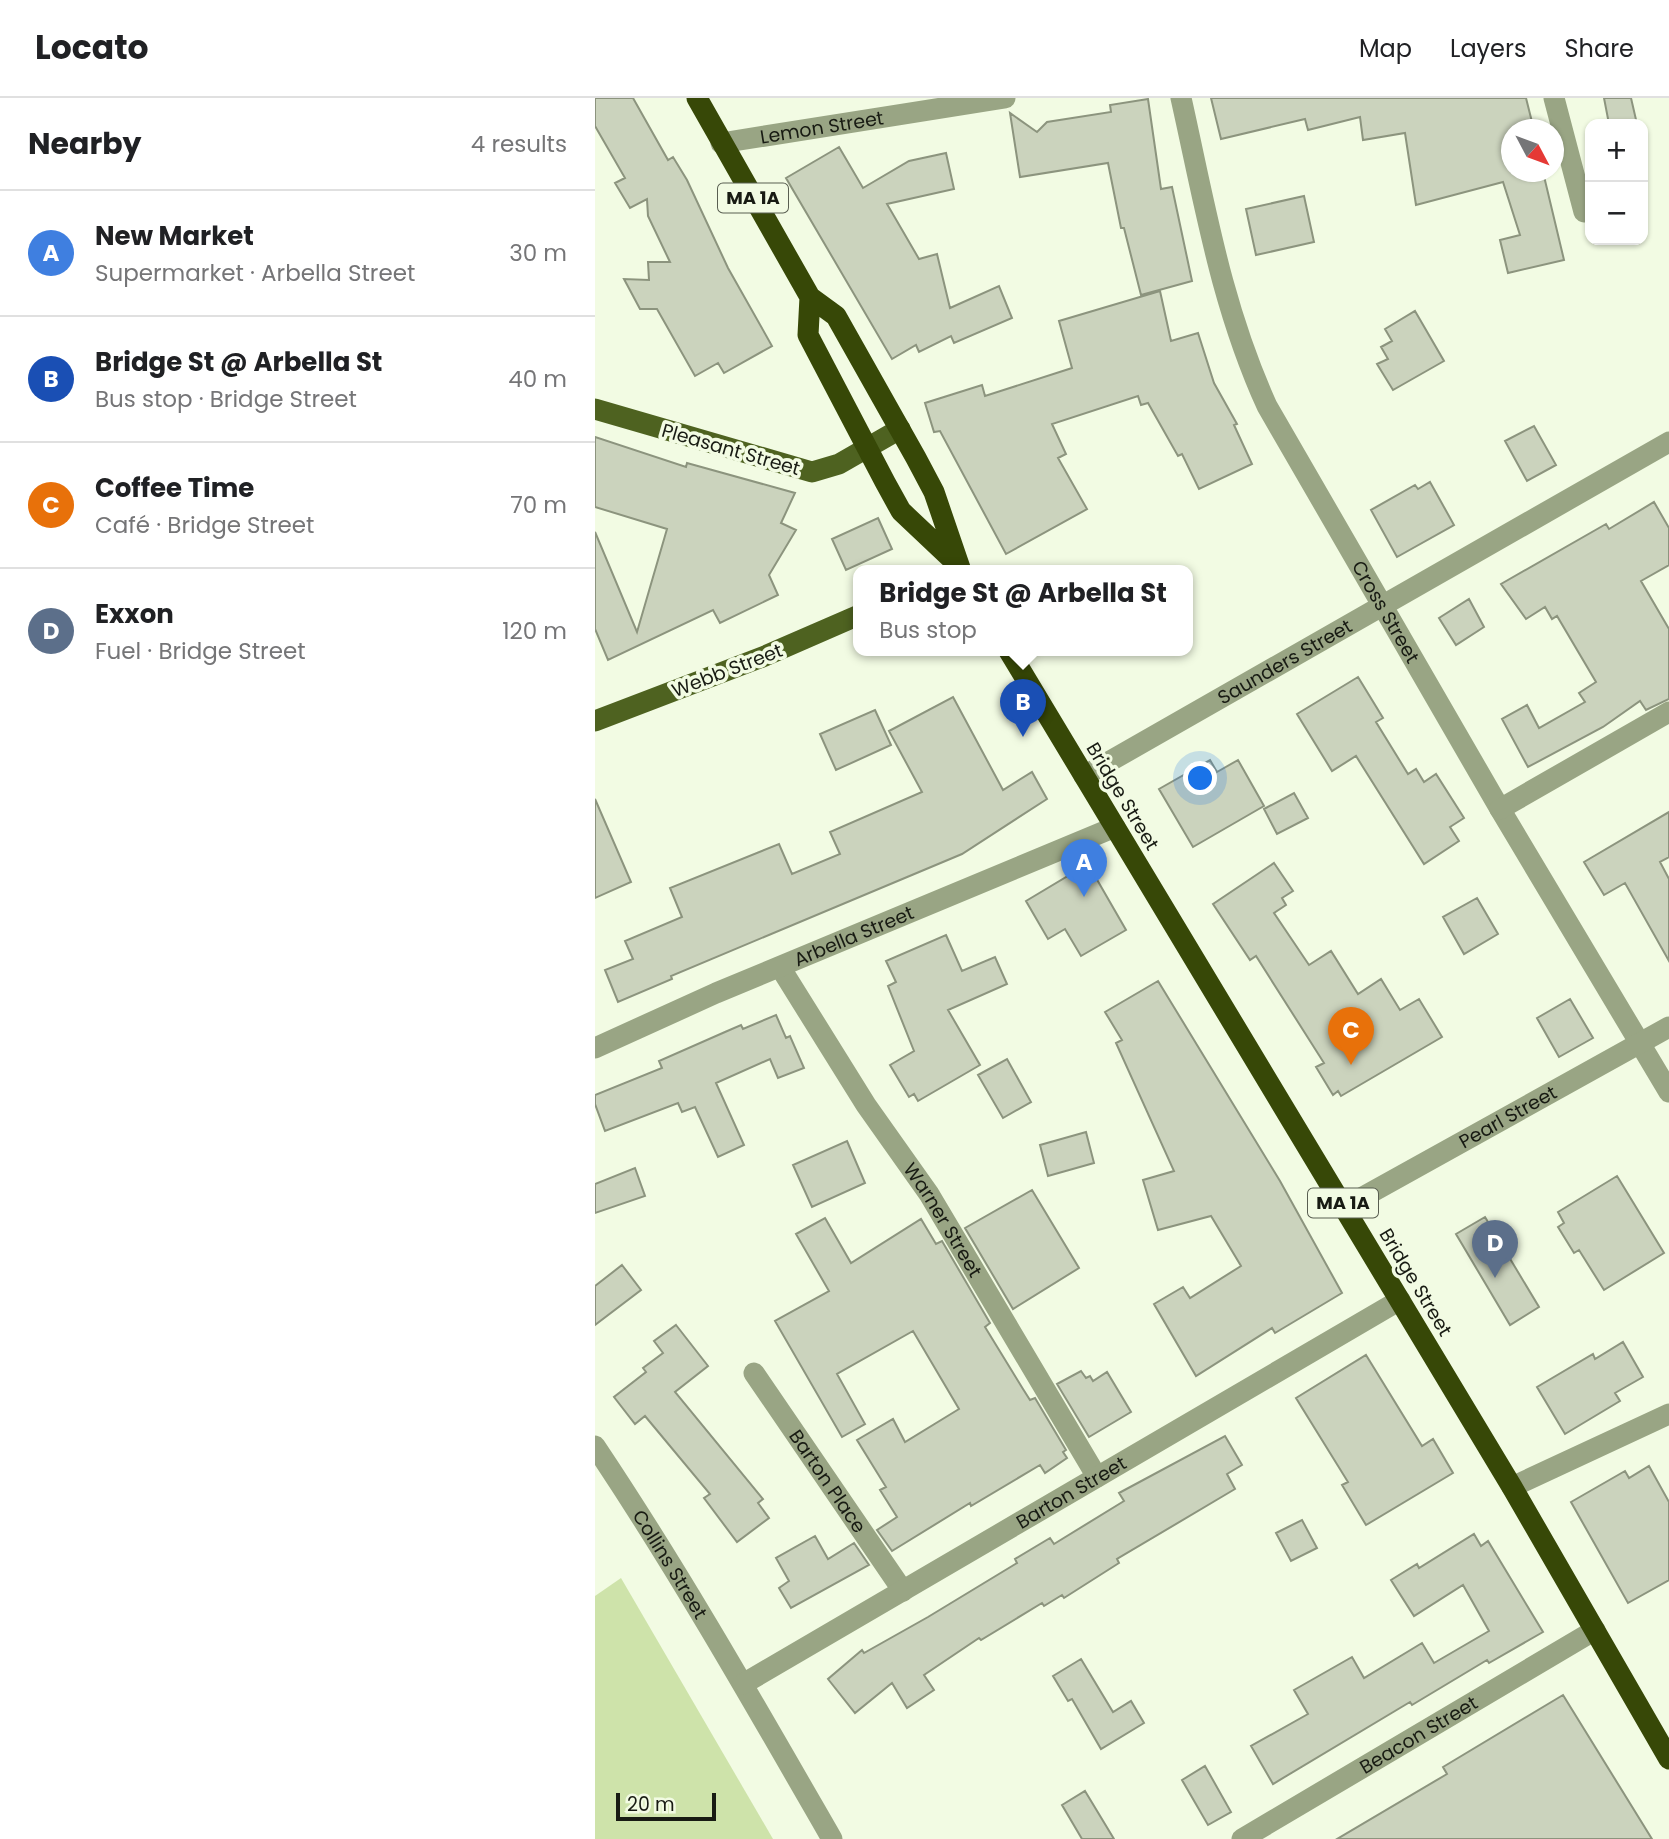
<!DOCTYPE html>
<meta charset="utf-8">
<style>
:root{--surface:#fff;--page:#f2f2f2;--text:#202124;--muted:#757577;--line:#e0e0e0;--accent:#0f766e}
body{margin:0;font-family:Poppins,sans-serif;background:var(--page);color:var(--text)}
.controls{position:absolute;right:21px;top:21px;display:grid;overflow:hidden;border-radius:14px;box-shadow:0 2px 5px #0004}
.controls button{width:63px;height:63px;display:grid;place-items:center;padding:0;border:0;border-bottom:2px solid var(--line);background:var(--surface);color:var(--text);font:35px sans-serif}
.compass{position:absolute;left:906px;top:21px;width:63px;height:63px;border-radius:50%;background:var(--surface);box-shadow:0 2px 5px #0004;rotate:131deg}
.scale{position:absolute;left:21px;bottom:18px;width:100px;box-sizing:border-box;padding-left:7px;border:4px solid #181b13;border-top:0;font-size:19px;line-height:24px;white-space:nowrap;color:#181b13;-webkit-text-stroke:5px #f2fbe3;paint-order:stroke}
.you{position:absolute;left:606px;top:681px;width:24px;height:24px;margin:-18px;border:5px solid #fff;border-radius:50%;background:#1a73e8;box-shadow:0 0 0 10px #1a73e833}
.badge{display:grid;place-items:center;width:46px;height:46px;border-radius:50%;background:var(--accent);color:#fff;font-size:23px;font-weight:700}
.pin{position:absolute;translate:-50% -58px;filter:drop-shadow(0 2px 4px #0008)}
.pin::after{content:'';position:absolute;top:37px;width:24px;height:21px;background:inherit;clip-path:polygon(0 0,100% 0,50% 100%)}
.popup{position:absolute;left:258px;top:467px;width:340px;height:91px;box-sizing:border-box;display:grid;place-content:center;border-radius:14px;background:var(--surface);filter:drop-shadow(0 2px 5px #0005);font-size:23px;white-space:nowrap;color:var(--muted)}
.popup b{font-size:26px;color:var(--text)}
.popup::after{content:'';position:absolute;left:50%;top:100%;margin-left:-14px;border:14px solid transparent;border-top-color:var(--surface)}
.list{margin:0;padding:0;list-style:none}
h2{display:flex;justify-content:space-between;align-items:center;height:91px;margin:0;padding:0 28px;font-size:30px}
h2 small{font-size:23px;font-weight:400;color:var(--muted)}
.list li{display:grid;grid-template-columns:46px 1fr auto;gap:21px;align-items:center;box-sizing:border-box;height:126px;padding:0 28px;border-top:2px solid var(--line)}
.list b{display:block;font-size:26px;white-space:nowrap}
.list p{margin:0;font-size:23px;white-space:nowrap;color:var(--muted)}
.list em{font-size:23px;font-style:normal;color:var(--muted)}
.map{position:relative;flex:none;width:1074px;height:1741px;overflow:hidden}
header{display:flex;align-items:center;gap:42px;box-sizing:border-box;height:98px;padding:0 35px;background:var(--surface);border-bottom:2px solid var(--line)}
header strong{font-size:33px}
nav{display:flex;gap:38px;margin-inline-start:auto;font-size:24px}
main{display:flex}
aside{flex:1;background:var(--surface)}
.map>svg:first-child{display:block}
.green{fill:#cee3aa}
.building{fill:#cbd3bd;stroke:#8c947e;stroke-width:2}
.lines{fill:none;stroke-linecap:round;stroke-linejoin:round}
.minor{stroke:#99a584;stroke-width:21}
.major{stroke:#4e6220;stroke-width:21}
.highway{stroke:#374807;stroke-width:21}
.labels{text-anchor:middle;stroke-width:7;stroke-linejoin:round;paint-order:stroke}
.shield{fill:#f2fbe3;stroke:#595e51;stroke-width:2}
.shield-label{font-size:18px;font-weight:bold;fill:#181b13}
.street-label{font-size:19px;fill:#181b13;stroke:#f2fbe3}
</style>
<header>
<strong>Locato</strong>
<nav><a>Map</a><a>Layers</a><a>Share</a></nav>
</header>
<main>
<aside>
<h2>Nearby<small>4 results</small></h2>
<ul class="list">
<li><span class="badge" style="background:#3f7fe0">A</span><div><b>New Market</b><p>Supermarket · Arbella Street</p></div><em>30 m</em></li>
<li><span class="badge" style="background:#1a4fb4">B</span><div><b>Bridge St @ Arbella St</b><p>Bus stop · Bridge Street</p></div><em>40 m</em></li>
<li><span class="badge" style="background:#e8710a">C</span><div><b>Coffee Time</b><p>Café · Bridge Street</p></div><em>70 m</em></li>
<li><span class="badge" style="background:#5c6f8a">D</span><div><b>Exxon</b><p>Fuel · Bridge Street</p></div><em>120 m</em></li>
</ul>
</aside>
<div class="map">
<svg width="1074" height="1741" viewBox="0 0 1074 1741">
<rect width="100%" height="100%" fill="#f2fbe3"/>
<!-- green -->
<path class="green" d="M 26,1480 L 178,1741 L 0,1741 L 0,1498 Z"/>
<!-- building -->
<path class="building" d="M 0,0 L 38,0 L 73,62 L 78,59 L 92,82 L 133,170 L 177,248 L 129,275 L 123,265 L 100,278 L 62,211 L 45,211 L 29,181 L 54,182 L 53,164 L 75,164 L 53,118 L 52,101 L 35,110 L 20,85 L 30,80 L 0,28 Z
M 616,0 L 931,0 L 939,32 L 916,32 L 916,74 L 948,74 L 969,162 L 913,175 L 905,142 L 925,137 L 908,84 L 821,107 L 810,35 L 768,42 L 765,19 L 713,32 L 710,21 L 626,41 Z
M 1009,0 L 1036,0 L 1042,26 L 1014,26 Z
M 553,1 L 566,91 L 577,89 L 597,183 L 546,197 L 529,130 L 526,130 L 513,65 L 425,79 L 415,15 L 442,34 L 452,24 L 516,14 L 515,7 Z
M 244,49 L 268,90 L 314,63 L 351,55 L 359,91 L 292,106 L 324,161 L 342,156 L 355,210 L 404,188 L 417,220 L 359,245 L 356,238 L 324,254 L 321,247 L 297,261 L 191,80 Z
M 709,98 L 719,144 L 661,157 L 651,111 Z
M 565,193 L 576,243 L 603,235 L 619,285 L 642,326 L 639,327 L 657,366 L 604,391 L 587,356 L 583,358 L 553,305 L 546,307 L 543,298 L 457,326 L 471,356 L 463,360 L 492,411 L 411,456 L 345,333 L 339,334 L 330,305 L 387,287 L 390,298 L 477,270 L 464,223 Z
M 820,213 L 849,263 L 798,292 L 782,266 L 793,261 L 786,249 L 797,243 L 790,231 Z
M 939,328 L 961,367 L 932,383 L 910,343 Z
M 0,339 L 91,369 L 92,365 L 200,395 L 186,425 L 201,432 L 174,477 L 183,497 L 125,525 L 118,512 L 13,562 L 0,531 L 0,434 L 42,534 L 72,431 L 0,409 Z
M 835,384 L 859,427 L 802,459 L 776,412 L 820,387 L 823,391 Z
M 1059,404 L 1074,430 L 1074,467 L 1046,483 L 1074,531 L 1074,601 L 1051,612 L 1045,603 L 1008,629 L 933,669 L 907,621 L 932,607 L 944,630 L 990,604 L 984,595 L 1001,584 L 962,518 L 957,521 L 950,509 L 931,521 L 906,486 L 1011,426 L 1014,431 Z
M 283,420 L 297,451 L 251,472 L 237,441 Z
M 874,501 L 889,529 L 861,547 L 844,520 Z
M 763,579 L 788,620 L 781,624 L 813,676 L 821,671 L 829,684 L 841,676 L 869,720 L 855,729 L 864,743 L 829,766 L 761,658 L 737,673 L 702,616 Z
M 358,599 L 408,692 L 437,674 L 452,701 L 367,756 L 76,878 L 77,881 L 23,904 L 10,872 L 38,861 L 30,843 L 87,819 L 75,790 L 184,746 L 197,776 L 245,756 L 235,734 L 327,694 L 294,633 Z
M 280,612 L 296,647 L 241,672 L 225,636 Z
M 615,662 L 622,674 L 643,662 L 669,708 L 598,749 L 564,691 Z
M 699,695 L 713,720 L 682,736 L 669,711 Z
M 0,701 L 36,784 L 0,800 Z
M 1074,714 L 1074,759 L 1065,764 L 1074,781 L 1074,863 L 1030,785 L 1009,797 L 989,764 Z
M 679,765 L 698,793 L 687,800 L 691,807 L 679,815 L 714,867 L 736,853 L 763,896 L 786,881 L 805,912 L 824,901 L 847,939 L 746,998 L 743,993 L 738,997 L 721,969 L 729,965 L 661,858 L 655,862 L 618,806 Z
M 493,766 L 531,832 L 486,858 L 470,831 L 453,841 L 431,803 Z
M 882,800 L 903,836 L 869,856 L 848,819 Z
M 351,837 L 367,873 L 400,859 L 412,886 L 353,912 L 385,967 L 323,1003 L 319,996 L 314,999 L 295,967 L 319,953 L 293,888 L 301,884 L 291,863 Z
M 563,883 L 685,1083 L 747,1195 L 680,1235 L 677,1230 L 601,1278 L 559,1206 L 588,1189 L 595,1200 L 646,1168 L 616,1118 L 563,1132 L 548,1082 L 579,1073 L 521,945 L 527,942 L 510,914 Z
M 975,901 L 998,940 L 964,959 L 942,920 Z
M 181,917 L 191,940 L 195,938 L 209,970 L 183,980 L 175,961 L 121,985 L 149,1047 L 123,1059 L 100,1009 L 87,1014 L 83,1005 L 10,1033 L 0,1006 L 0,997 L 67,970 L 64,963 L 130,934 L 146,927 L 148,931 Z
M 412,961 L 436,1004 L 408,1020 L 383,977 Z
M 491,1034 L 499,1065 L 453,1078 L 445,1047 Z
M 252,1043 L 270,1085 L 217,1109 L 198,1067 Z
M 40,1070 L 50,1098 L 0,1115 L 0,1086 Z
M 1022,1078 L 1069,1155 L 1009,1192 L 984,1152 L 979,1155 L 963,1129 L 969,1125 L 963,1114 Z
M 437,1092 L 484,1170 L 418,1211 L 370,1130 Z
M 890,1119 L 944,1209 L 915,1227 L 861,1136 Z
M 230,1120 L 256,1165 L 326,1121 L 341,1146 L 347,1143 L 395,1225 L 390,1229 L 428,1291 L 435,1302 L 440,1300 L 471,1352 L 468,1354 L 472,1360 L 450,1375 L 445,1367 L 376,1408 L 375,1405 L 297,1453 L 282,1432 L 302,1419 L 285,1392 L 291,1389 L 262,1342 L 298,1321 L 310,1344 L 364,1311 L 318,1233 L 242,1276 L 270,1326 L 247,1339 L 180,1223 L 234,1193 L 201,1136 Z
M 27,1167 L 46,1192 L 0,1227 L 0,1188 Z
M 81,1227 L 113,1268 L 80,1294 L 168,1401 L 163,1405 L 174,1420 L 142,1444 L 109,1400 L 115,1396 L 50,1318 L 40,1326 L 19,1299 L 51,1274 L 48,1270 L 68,1255 L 59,1243 Z
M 1028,1244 L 1048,1279 L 1020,1295 L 1025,1303 L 970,1336 L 942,1289 L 998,1256 L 1000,1261 Z
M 771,1257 L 827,1348 L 838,1341 L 858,1375 L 771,1427 L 747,1387 L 753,1384 L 701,1300 Z
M 486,1273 L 491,1280 L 495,1278 L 498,1283 L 512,1274 L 536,1314 L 494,1339 L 462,1286 Z
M 630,1338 L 647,1367 L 632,1376 L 640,1391 L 522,1461 L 524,1465 L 469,1500 L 467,1497 L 449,1508 L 447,1505 L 386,1542 L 384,1540 L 329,1577 L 339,1592 L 312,1610 L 297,1585 L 260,1615 L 233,1581 L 267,1552 L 269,1555 L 333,1519 L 422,1465 L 420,1461 L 455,1440 L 459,1446 L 529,1403 L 524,1395 Z
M 1054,1368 L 1074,1404 L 1074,1482 L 1033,1505 L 976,1404 L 1030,1373 L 1034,1380 Z
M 707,1422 L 722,1450 L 696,1463 L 681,1435 Z
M 879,1436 L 886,1448 L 893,1443 L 948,1534 L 894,1565 L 892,1562 L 817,1607 L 815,1604 L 678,1686 L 656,1648 L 713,1616 L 699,1592 L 757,1559 L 769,1580 L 827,1545 L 839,1565 L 894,1533 L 868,1487 L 819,1518 L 796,1482 L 822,1466 L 824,1470 Z
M 220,1438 L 233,1461 L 259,1445 L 274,1467 L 196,1510 L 184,1490 L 194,1483 L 181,1460 Z
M 486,1561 L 518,1614 L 536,1603 L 549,1625 L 506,1651 L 477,1601 L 473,1603 L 458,1578 Z
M 968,1597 L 1057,1741 L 742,1741 L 852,1676 L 848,1669 Z
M 610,1668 L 636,1714 L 613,1727 L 587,1682 Z
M 490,1693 L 519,1741 L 487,1741 L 467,1707 Z"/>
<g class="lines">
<!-- minor -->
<g class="minor">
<path id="s1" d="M 586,0 C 610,107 626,207 672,308 L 905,711 L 1074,994"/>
<path d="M 959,0 L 989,114"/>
<path id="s2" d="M 126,45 L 410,0"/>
<path id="s3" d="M 489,678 L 1074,344"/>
<path d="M 905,711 L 1074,614"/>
<path id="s4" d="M 185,869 L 271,1007 L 334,1096 L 502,1379"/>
<path id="s5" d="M 0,950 L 121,895 L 520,729"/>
<path id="s6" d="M 750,1109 L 1074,929"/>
<path id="s7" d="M 159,1275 L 308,1493"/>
<path id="s8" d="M 0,1348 C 85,1475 161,1609 237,1741"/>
<path d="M 917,1389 L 1074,1316"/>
<path id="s9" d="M 148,1586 L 805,1202"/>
<path id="s10" d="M 647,1741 L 1000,1532"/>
</g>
<!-- major -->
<path class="major" d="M 0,311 L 217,374 L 244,366 L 305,331
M 0,623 L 170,558 L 264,517"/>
<!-- highway -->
<path class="highway" d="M 102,0 L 215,199 L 241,218 L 321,360 L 339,394 L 366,473
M 215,199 L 213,237 L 290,384 L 306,413 L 360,464
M 414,553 L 917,1389 L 1074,1661"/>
</g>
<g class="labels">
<!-- shield labels -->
<g class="shield">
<rect x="123" y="85.5" width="70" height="29" rx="5"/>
<rect x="713" y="1090.5" width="70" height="29" rx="5"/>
</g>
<g class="shield-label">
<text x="158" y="106">MA 1A</text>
<text x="748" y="1111">MA 1A</text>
</g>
<!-- street labels -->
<g class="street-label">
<text dy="7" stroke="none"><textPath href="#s2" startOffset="102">Lemon Street</textPath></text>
<text transform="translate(136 351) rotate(16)" y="7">Pleasant Street</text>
<text dy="7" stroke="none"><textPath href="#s1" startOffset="558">Cross Street</textPath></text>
<text dy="7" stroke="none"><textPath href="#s3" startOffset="231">Saunders Street</textPath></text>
<text transform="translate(132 572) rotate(-21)" y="7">Webb Street</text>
<text transform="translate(528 698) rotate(59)" y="7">Bridge Street</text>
<text dy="7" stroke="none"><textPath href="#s5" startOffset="282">Arbella Street</textPath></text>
<text dy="7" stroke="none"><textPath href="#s6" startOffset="186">Pearl Street</textPath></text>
<text dy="7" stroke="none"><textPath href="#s4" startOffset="301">Warner Street</textPath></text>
<text transform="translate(821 1184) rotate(59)" y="7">Bridge Street</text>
<text dy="7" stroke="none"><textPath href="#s7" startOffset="131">Barton Place</textPath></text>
<text dy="7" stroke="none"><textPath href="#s9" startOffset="380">Barton Street</textPath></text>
<text dy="7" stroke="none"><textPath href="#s8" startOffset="140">Collins Street</textPath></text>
<text dy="7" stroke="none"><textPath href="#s10" startOffset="205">Beacon Street</textPath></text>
</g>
</g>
</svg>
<div class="controls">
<button>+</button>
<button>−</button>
</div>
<svg class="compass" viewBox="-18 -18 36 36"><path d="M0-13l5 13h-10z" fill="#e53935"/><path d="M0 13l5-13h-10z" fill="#757577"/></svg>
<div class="scale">20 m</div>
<div class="you"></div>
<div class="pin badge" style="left:489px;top:799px;background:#3f7fe0">A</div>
<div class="pin badge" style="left:428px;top:639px;background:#1a4fb4">B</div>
<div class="popup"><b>Bridge St @ Arbella St</b>Bus stop</div>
<div class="pin badge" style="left:756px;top:967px;background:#e8710a">C</div>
<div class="pin badge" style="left:900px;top:1180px;background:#5c6f8a">D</div>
</div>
</main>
